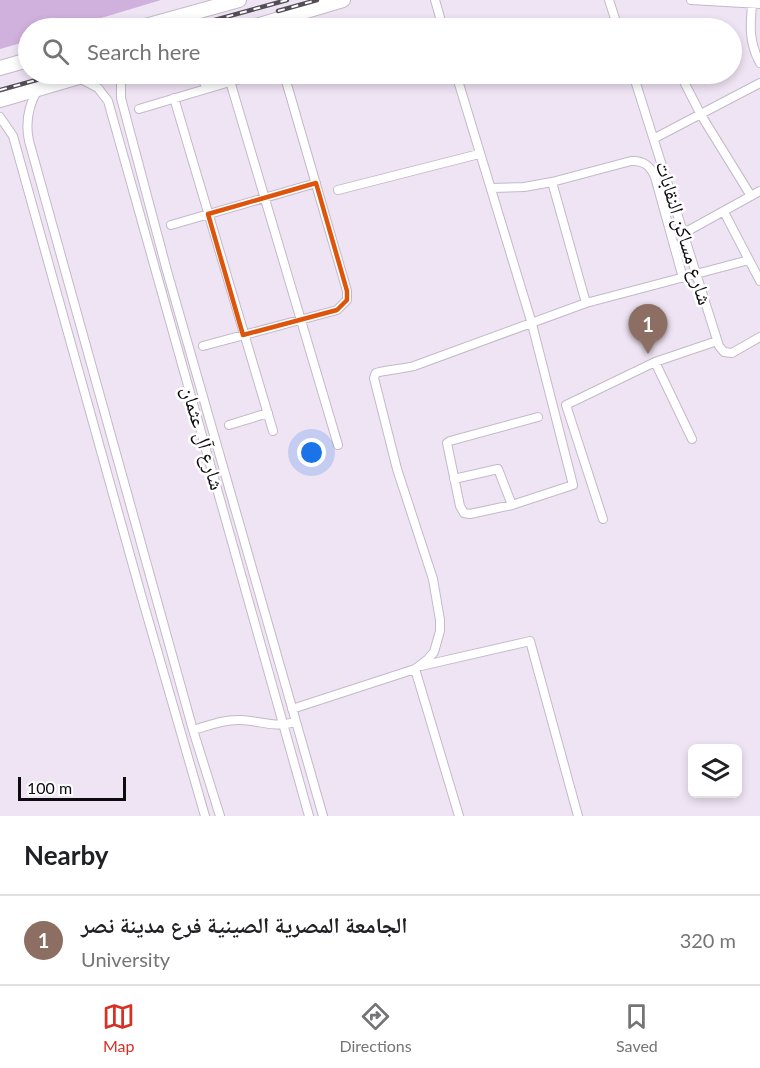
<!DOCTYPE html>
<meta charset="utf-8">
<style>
:root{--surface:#fff;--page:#f2f2f2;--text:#202124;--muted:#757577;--line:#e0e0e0;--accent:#d93025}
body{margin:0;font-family:Lato,"Noto Naskh Arabic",sans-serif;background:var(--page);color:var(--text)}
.controls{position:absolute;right:18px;bottom:18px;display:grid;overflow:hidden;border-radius:9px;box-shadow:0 3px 9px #0003}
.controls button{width:54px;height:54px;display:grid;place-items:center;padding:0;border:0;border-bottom:2px solid var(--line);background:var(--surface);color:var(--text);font:30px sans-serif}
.scale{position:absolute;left:18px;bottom:15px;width:108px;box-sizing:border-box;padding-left:6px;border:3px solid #0e0b10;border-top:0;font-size:16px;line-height:21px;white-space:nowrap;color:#0e0b10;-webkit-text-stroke:4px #fff;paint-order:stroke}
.you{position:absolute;left:312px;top:453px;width:21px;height:21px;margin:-15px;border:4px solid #fff;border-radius:50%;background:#1a73e8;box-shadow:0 0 0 9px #1a73e833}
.badge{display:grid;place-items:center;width:39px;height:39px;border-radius:50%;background:var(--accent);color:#fff;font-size:20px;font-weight:700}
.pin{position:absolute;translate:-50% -50px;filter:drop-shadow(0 2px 3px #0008)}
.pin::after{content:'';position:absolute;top:32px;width:21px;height:18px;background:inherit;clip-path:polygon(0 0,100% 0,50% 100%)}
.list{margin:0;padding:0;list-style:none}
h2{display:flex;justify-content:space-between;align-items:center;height:78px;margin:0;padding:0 24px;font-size:26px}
h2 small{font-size:20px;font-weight:400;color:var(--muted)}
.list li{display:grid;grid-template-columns:39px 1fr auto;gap:18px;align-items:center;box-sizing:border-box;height:90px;padding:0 24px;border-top:2px solid var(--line)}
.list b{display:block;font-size:22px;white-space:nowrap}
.list p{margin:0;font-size:20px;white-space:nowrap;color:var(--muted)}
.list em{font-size:20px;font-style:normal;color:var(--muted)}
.icon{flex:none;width:33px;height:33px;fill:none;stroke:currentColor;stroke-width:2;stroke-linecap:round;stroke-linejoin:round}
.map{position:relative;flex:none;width:760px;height:816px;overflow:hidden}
.search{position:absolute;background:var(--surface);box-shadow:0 3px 9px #0003;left:18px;right:18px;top:18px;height:66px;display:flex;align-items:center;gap:15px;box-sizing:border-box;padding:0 21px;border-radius:33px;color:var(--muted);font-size:22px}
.sheet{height:168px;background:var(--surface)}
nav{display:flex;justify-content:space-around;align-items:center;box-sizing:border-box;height:84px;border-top:2px solid var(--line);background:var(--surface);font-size:16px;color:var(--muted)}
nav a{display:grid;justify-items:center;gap:3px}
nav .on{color:var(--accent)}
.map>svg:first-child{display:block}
.green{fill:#d0b1dd}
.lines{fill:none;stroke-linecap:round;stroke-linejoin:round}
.minor-casing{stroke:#c4b9c8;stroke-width:10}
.primary-casing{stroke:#c4b9c8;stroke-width:16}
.minor{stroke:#fff;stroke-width:8}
.primary{stroke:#fff;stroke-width:14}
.rail-casing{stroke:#534d56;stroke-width:4.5}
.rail{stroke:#fff;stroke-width:2;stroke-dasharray:7;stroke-linecap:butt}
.marked{fill:none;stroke:#dd550c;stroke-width:4.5;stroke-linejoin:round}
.labels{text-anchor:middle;stroke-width:5;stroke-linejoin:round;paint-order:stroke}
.street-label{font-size:20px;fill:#0e0b10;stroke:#fff}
</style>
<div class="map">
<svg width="760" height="816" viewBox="0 0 760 816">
<rect width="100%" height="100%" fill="#efe4f4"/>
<!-- green -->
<path class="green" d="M 0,0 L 161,0 L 68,28 L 28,28 L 28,41 L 0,49 Z"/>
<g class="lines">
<!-- minor casing -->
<g class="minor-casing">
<path id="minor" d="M 435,0 L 443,28
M 609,0 L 618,28
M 691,0 L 760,4
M 752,5 C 750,27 749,43 760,63
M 124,74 L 121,85 L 121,98 L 167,271 L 323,816
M 201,74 L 206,88
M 213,74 L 217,85
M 456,74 L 532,324 L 573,485 L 512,505 L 470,514 L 464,513 L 460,506 L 447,443 L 450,441 L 538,417
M 633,74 L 719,346 L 724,352 L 732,353 L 760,337
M 680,74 L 701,115 L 751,196
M 518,76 L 526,74
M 79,78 L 98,88 L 108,101 L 309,816
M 230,81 L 338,445
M 38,89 C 28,106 25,122 29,141 L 193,730 L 220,816
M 174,98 L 273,431
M 139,109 L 256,74
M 0,117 L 13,136 L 142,598 L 205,816
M 655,138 L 760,83
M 552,182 L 586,303
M 491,188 L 524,187 L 552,182 L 631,161 C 643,160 650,165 655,177 L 683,278
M 338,190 L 479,154
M 724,212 L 760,281
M 171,225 L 316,183
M 684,233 L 760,191
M 203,346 L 337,310 L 347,300 L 347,291 L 284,74
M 655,362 L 692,439
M 229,425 L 268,413
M 454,479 L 498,469 L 512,505
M 603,519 L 566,405 L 655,362 L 717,341
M 421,666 L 530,641 L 578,816
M 415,669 L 459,816
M 292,709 L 415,669 L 427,660 L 434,652 L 440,631 L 440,620 L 433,579 L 397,469 L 374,378 C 375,376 375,374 376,373 C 379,371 408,368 414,366 L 586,303 L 749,260
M 193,730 C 208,726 224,719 240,720 C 263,721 271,728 296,722"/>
</g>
<!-- primary casing -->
<g class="primary-casing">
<path id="primary" d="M 138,28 L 239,0
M 249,28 L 343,0
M 0,68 L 28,60
M 0,100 L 89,74"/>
</g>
<!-- minor -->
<use href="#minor" class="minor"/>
<!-- primary -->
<use href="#primary" class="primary"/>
<!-- rail casing -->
<g class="rail-casing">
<path id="rail" d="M 278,11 L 317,0
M 186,28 L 287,0
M 0,90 L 58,74"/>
</g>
<!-- rail -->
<use href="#rail" class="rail"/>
</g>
<!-- marked area -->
<path class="marked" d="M 316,183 L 347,291 L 347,300 L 337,310 L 243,335 L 208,214 Z"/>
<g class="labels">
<!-- street labels -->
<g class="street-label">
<text transform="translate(684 233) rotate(73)" y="7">شارع مساكن النقابات</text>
<text transform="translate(203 438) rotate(74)" y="7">شارع آل عثمان</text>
</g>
</g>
</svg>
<div class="controls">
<button><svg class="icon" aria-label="layers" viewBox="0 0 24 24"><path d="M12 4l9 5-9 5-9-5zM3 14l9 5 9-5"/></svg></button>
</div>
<div class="scale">100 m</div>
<div class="you"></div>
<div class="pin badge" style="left:648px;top:354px;background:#8d6e63">1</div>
<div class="search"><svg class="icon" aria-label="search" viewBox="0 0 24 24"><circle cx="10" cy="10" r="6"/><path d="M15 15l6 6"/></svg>Search here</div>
</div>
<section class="sheet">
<h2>Nearby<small></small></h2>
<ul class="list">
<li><span class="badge" style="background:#8d6e63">1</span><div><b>الجامعة المصرية الصينية فرع مدينة نصر</b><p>University</p></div><em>320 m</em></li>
</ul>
</section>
<nav>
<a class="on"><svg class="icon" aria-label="map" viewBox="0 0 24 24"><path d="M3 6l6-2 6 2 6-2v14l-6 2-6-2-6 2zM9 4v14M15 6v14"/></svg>Map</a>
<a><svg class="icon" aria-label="directions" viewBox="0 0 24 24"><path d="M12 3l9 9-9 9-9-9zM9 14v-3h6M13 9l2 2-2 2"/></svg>Directions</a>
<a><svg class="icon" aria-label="saved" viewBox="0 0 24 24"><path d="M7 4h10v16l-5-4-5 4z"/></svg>Saved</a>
</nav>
